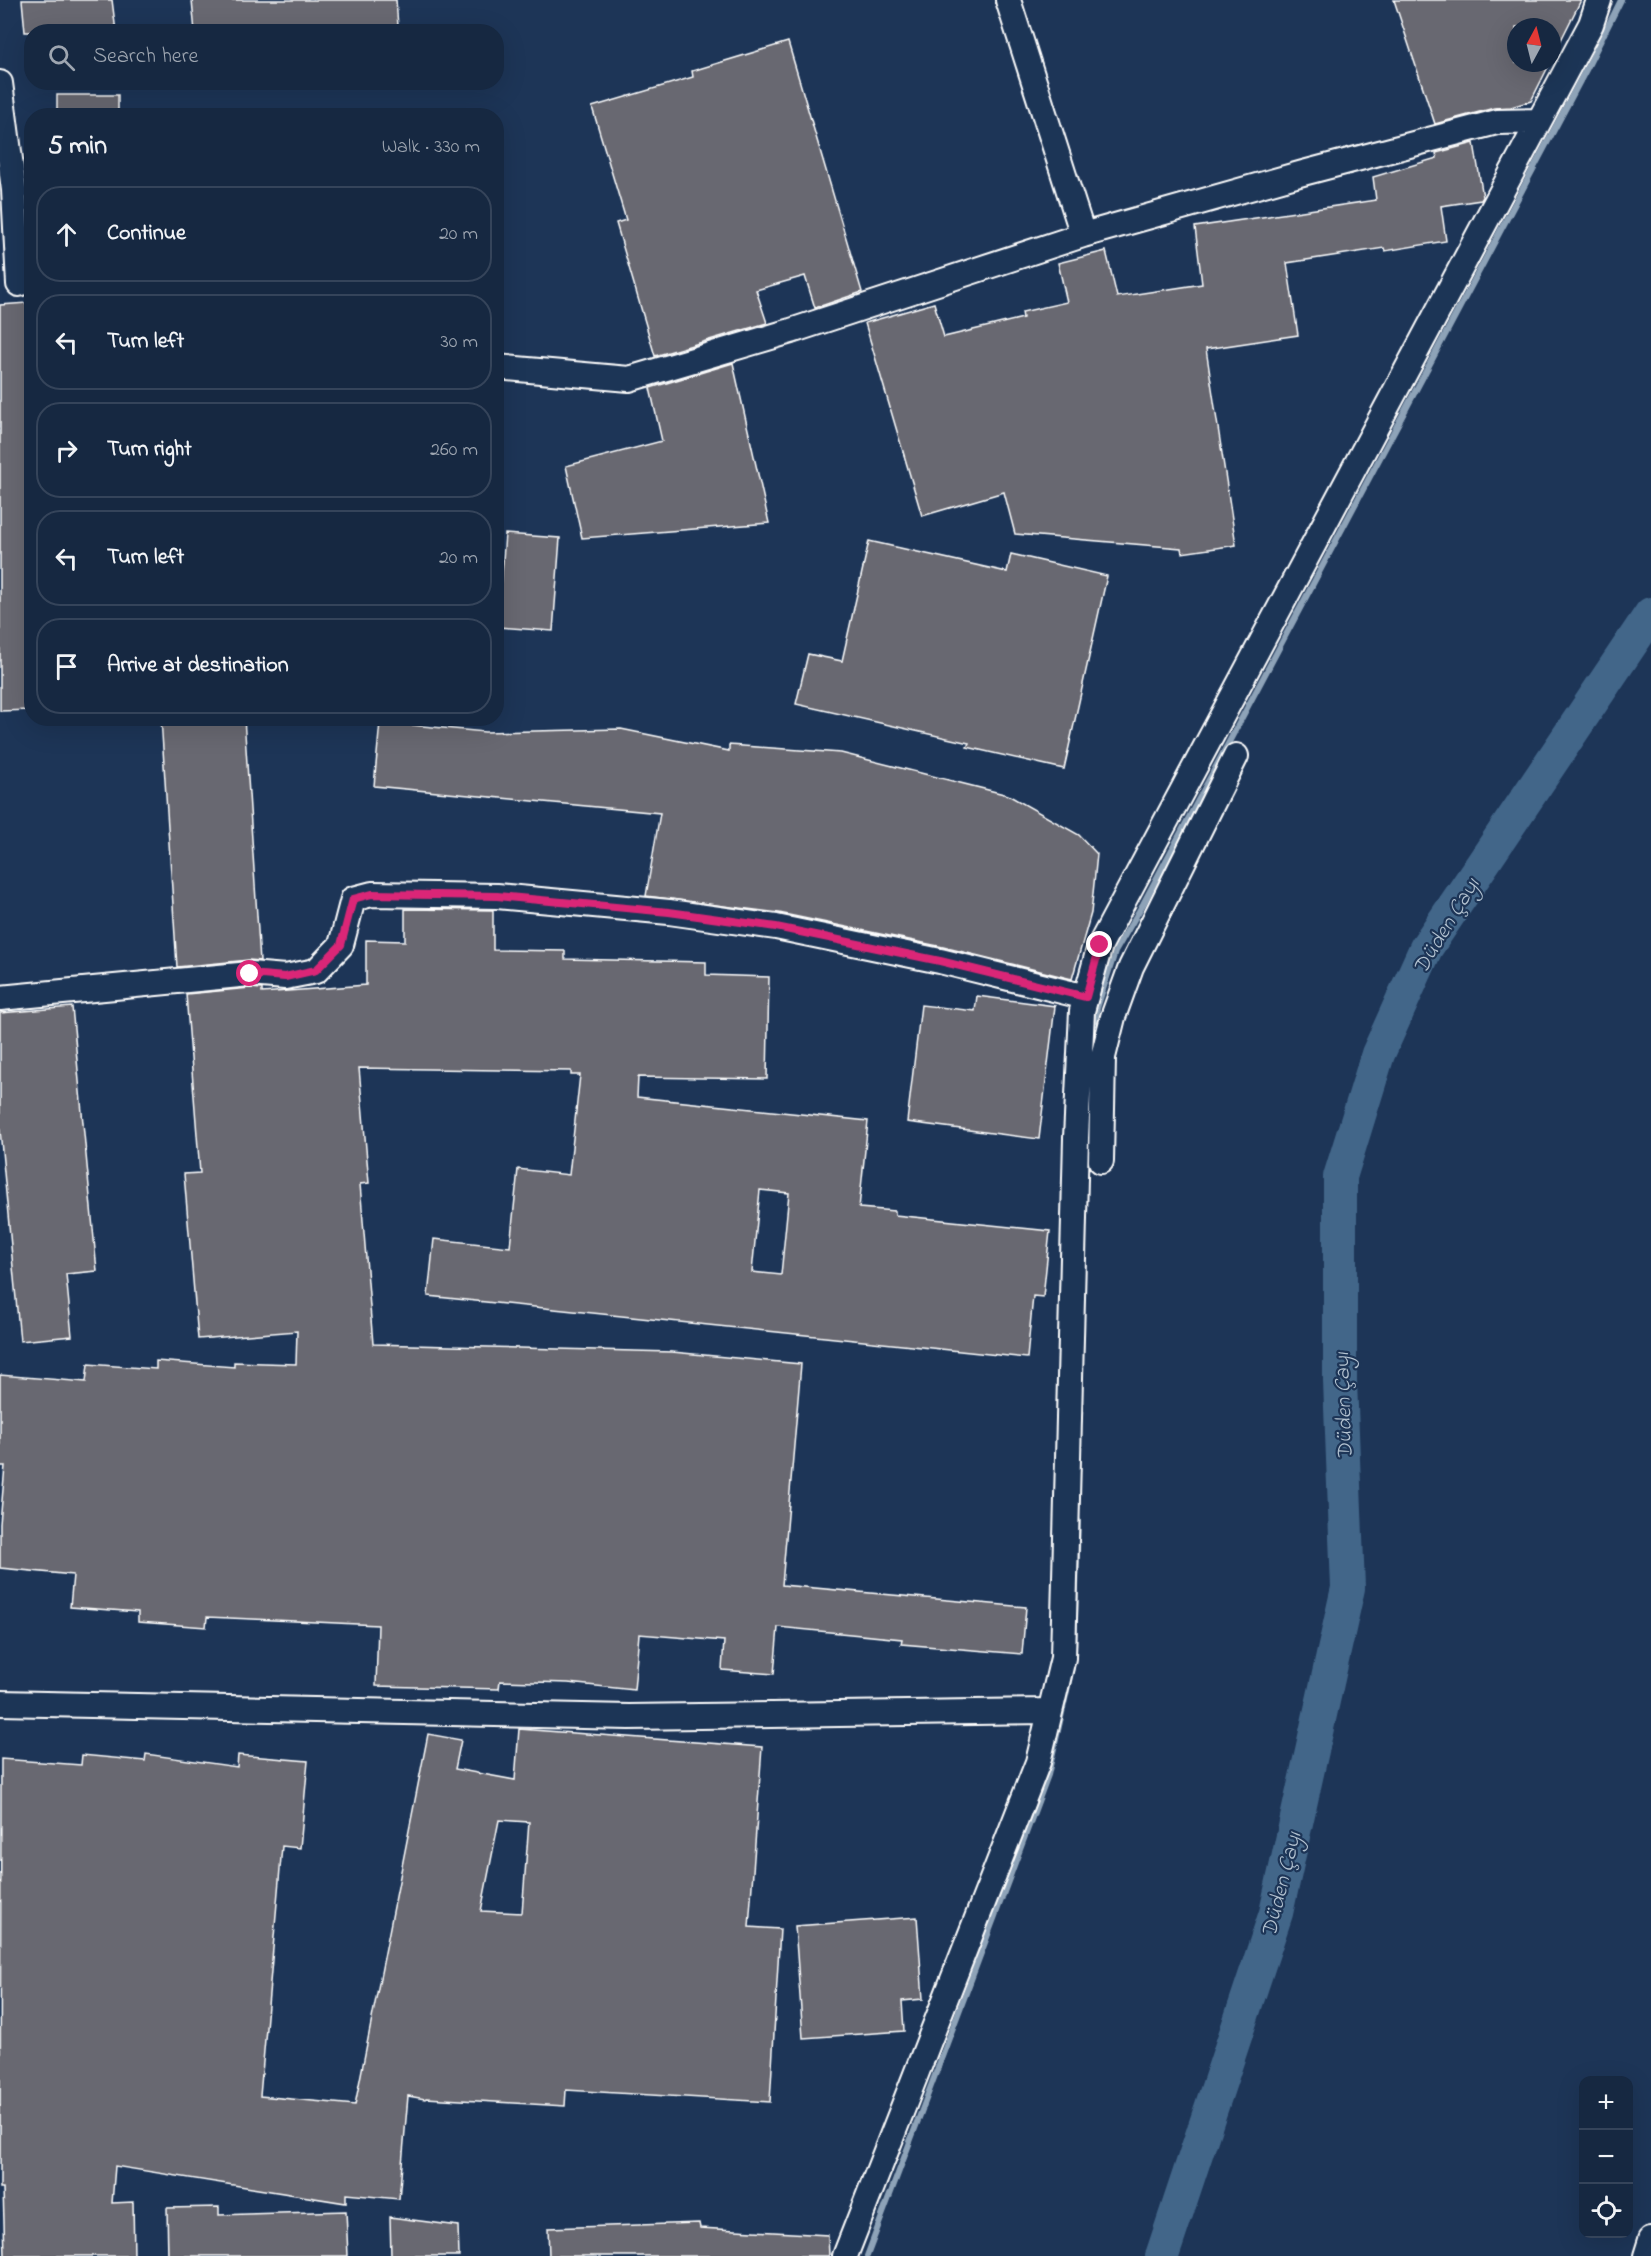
<!DOCTYPE html>
<meta charset="utf-8">
<style>
:root{--surface:#162841;--page:#1f3048;--text:#f1f3f6;--muted:#9ea6b1;--line:#35445a}
body{margin:0;font-family:"Indie Flower",sans-serif;background:var(--page);color:var(--text)}
.controls{position:absolute;right:18px;bottom:18px;display:grid;overflow:hidden;border-radius:12px;box-shadow:0 6px 24px #0002}
.controls button{width:54px;height:54px;display:grid;place-items:center;padding:0;border:0;border-bottom:2px solid var(--line);background:var(--surface);color:var(--text);font:30px sans-serif}
.compass{position:absolute;left:1507px;top:18px;width:54px;height:54px;border-radius:50%;background:var(--surface);box-shadow:0 6px 24px #0002;rotate:7deg}
.stop{position:absolute;width:18px;height:18px;margin:-14px;border:4px solid #db2777;border-radius:50%;background:#fff}
.stop.end{background:#db2777;border-color:#fff;box-shadow:0 2px 6px #0008}
.list{margin:0;padding:0;list-style:none}
h2{display:flex;justify-content:space-between;align-items:center;height:78px;margin:0;padding:0 24px;font-size:26px}
h2 small{font-size:20px;font-weight:400;color:var(--muted)}
.list li{display:grid;grid-template-columns:39px 1fr auto;gap:18px;align-items:center;box-sizing:border-box;height:96px;margin:0 12px 12px;padding:0 12px;border:2px solid var(--line);border-radius:24px}
.list b{display:block;font-size:22px;white-space:nowrap}
.list em{font-size:20px;font-style:normal;color:var(--muted)}
.icon{flex:none;width:33px;height:33px;fill:none;stroke:currentColor;stroke-width:2;stroke-linecap:round;stroke-linejoin:round}
.map{position:relative;flex:none;width:1651px;height:2256px;overflow:hidden}
.search{position:absolute;background:var(--surface);box-shadow:0 6px 24px #0002;left:24px;top:24px;width:480px;height:66px;display:flex;align-items:center;gap:15px;box-sizing:border-box;padding:0 21px;border-radius:24px;color:var(--muted);font-size:22px}
.panel{position:absolute;background:var(--surface);box-shadow:0 6px 24px #0002;left:24px;top:108px;width:480px;height:618px;border-radius:24px}
.map>svg:first-child{display:block}
.lines{fill:none;stroke-linecap:round;stroke-linejoin:round}
.stream{stroke:#8ea3b8;stroke-width:6}
.river{stroke:#426689;stroke-width:34}
.building{fill:#686871;stroke:#fff;stroke-width:1.5;fill-rule:evenodd}
.minor-casing{stroke:#fff;stroke-width:28}
.minor{stroke:#1d3557;stroke-width:24}
.route{stroke:#db2777;stroke-width:8}
.labels{text-anchor:middle;stroke-width:4.5;stroke-linejoin:round;paint-order:stroke}
.water-label{font-size:22px;font-style:italic;fill:#b3c2d0;stroke:#1d3557}
</style>
<div class="map">
<svg width="1651" height="2256" viewBox="0 0 1651 2256">
<rect width="100%" height="100%" fill="#1d3557"/>
<filter id="ink" filterUnits="userSpaceOnUse"><feTurbulence type="fractalNoise" baseFrequency=".0167" numOctaves="2"/><feDisplacementMap in="SourceGraphic" scale="12" xChannelSelector="R" yChannelSelector="G"/><feConvolveMatrix kernelMatrix="1 2 1 2 8 2 1 2 1" color-interpolation-filters="sRGB"/></filter>
<g filter="url(#ink)">
<g class="lines">
<!-- stream -->
<path class="stream" d="M 1091,1058 L 1097,1008 L 1115,952 L 1143,904 L 1588,66 L 1621,0
M 1088,1151 L 1089,1119
M 1074,1655 L 1078,1521
M 867,2256 L 1048,1775 L 1072,1668"/>
<!-- river -->
<path class="river" d="M 1162,2256 L 1276,1913 L 1348,1588 L 1340,1381 L 1340,1177 L 1378,1054 L 1426,948 L 1651,614"/>
</g>
<!-- building -->
<path class="building" d="M 22,0 L 112,0 L 116,32 L 25,32 Z
M 192,0 L 396,0 L 398,26 L 344,32 L 195,32 Z
M 1394,0 L 1581,0 L 1552,58 L 1552,27 L 1516,27 L 1516,63 L 1550,63 L 1531,101 L 1511,107 L 1494,108 L 1435,124 Z
M 788,42 L 862,292 L 815,308 L 805,276 L 756,290 L 767,323 L 655,356 L 616,223 L 626,220 L 592,107 L 693,77 L 692,71 Z
M 57,95 L 118,95 L 118,116 L 57,116 Z
M 1474,143 L 1483,197 L 1481,200 L 1441,206 L 1446,241 L 1385,251 L 1384,248 L 1287,263 L 1298,335 L 1206,349 L 1236,545 L 1182,553 L 1181,548 L 1015,534 L 1004,492 L 922,516 L 865,323 L 934,303 L 944,337 L 1023,318 L 1022,312 L 1067,302 L 1058,263 L 1106,251 L 1117,297 L 1202,284 L 1195,227 L 1376,200 L 1373,177 L 1437,158 L 1436,153 Z
M 27,303 L 32,385 L 32,710 L 0,711 L 0,305 Z
M 733,363 L 769,523 L 582,538 L 566,466 L 662,441 L 650,388 Z
M 505,534 L 560,538 L 553,631 L 498,627 Z
M 869,541 L 1007,572 L 1011,554 L 1107,576 L 1064,769 L 967,747 L 969,743 L 796,704 L 808,654 L 842,661 Z
M 161,718 L 244,718 L 260,961 L 249,960 L 177,967 Z
M 380,722 L 485,732 L 621,729 L 729,751 L 729,745 L 841,753 L 1008,795 L 1079,835 L 1097,854 L 1091,913 L 1072,979 L 943,947 L 779,913 L 646,896 L 660,813 L 374,786 Z
M 405,909 L 493,910 L 493,950 L 565,951 L 565,959 L 706,962 L 706,975 L 769,977 L 767,1079 L 638,1077 L 637,1097 L 868,1121 L 859,1208 L 895,1211 L 895,1215 L 1050,1231 L 1043,1297 L 1033,1296 L 1027,1358 L 428,1296 L 434,1239 L 510,1247 L 518,1169 L 569,1175 L 580,1075 L 571,1075 L 571,1071 L 359,1068 L 369,1183 L 360,1184 L 373,1344 L 672,1352 L 801,1364 L 782,1585 L 1026,1607 L 1022,1654 L 901,1644 L 902,1639 L 778,1627 L 774,1674 L 722,1670 L 724,1641 L 639,1634 L 634,1690 L 568,1683 L 500,1681 L 499,1689 L 376,1686 L 378,1625 L 207,1617 L 206,1627 L 138,1622 L 138,1612 L 70,1607 L 73,1575 L 0,1568 L 0,1524 L 5,1466 L 0,1466 L 0,1375 L 86,1382 L 88,1364 L 156,1369 L 156,1361 L 234,1367 L 234,1362 L 296,1364 L 297,1331 L 198,1339 L 184,1174 L 200,1173 L 186,994 L 250,988 L 262,989 L 262,993 L 366,985 L 366,940 L 405,941 ZM 760,1190 L 789,1193 L 781,1275 L 752,1272 Z
M 977,996 L 1055,1006 L 1039,1139 L 907,1122 L 921,1005 L 975,1011 Z
M 72,1007 L 97,1271 L 66,1274 L 72,1336 L 20,1341 L 0,1130 L 0,1013 Z
M 519,1729 L 762,1747 L 749,1927 L 780,1929 L 770,2102 L 566,2090 L 565,2106 L 426,2098 L 425,2099 L 408,2096 L 399,2199 L 346,2194 L 346,2203 L 115,2166 L 112,2203 L 133,2202 L 134,2256 L 5,2256 L 3,2188 L 0,2188 L 1,1759 L 81,1765 L 82,1755 L 145,1761 L 146,1754 L 237,1767 L 238,1755 L 308,1761 L 300,1848 L 282,1846 L 260,2096 L 355,2105 L 428,1734 L 461,1740 L 455,1769 L 515,1780 ZM 499,1820 L 529,1822 L 522,1913 L 481,1911 Z
M 917,1917 L 923,1999 L 902,2001 L 904,2031 L 803,2038 L 795,1926 Z
M 219,2207 L 219,2215 L 346,2211 L 348,2256 L 168,2256 L 167,2208 Z
M 390,2217 L 458,2226 L 459,2256 L 391,2256 Z
M 699,2223 L 700,2228 L 828,2235 L 829,2256 L 549,2256 L 548,2228 Z"/>
<g class="lines">
<!-- minor casing -->
<g class="minor-casing">
<path id="minor" d="M 1008,0 L 1083,235
M 0,83 L 14,190 L 19,284
M 496,367 L 629,379 L 791,331 L 1083,235 L 1303,173 L 1497,122 L 1539,121
M 0,998 L 250,974 L 285,977 L 316,971 L 341,945 L 353,899 L 372,894 L 497,896 L 669,912 L 776,927 L 940,961 L 1086,997
M 1101,1161 L 1103,1057 L 1113,1017 L 1131,967 L 1236,756
M 0,1703 L 629,1717 L 1050,1711
M 845,2256 L 1038,1762 L 1063,1658 L 1076,1138 L 1082,1011 L 1100,945 L 1591,24 L 1599,0
M 1646,2256 L 1651,2240"/>
</g>
<!-- minor -->
<use href="#minor" class="minor"/>
</g>
</g>
<g class="lines" filter="url(#ink)">
<!-- route -->
<path class="route" d="M 250,974 L 285,977 L 316,970 L 341,945 L 353,899 L 372,894 L 497,896 L 669,912 L 776,927 L 940,961 L 1086,997 L 1100,945"/>
</g>
<g class="labels">
<!-- water labels -->
<g class="water-label">
<text transform="translate(1445 925) rotate(-59)" y="8">Düden Çayı</text>
<text transform="translate(1342 1406) rotate(-92)" y="8">Düden Çayı</text>
<text transform="translate(1280 1884) rotate(-76)" y="8">Düden Çayı</text>
</g>
</g>
</svg>
<div class="controls">
<button>+</button>
<button>−</button>
<button><svg class="icon" aria-label="locate" viewBox="0 0 24 24"><circle cx="12" cy="12" r="6"/><path d="M12 2v4M12 18v4M2 12h4M18 12h4"/></svg></button>
</div>
<svg class="compass" viewBox="-18 -18 36 36"><path d="M0-13l5 13h-10z" fill="#e53935"/><path d="M0 13l5-13h-10z" fill="#9ea6b1"/></svg>
<div class="stop" style="left:250px;top:974px"></div>
<div class="stop end" style="left:1100px;top:945px"></div>
<div class="search"><svg class="icon" aria-label="search" viewBox="0 0 24 24"><circle cx="10" cy="10" r="6"/><path d="M15 15l6 6"/></svg>Search here</div>
<section class="panel">
<h2>5 min<small>Walk · 330 m</small></h2>
<ul class="list">
<li><svg class="icon" aria-label="ahead" viewBox="0 0 24 24"><path d="M12 20V5M6 11l6-6 6 6"/></svg><div><b>Continue</b></div><em>20 m</em></li>
<li><svg class="icon" aria-label="left" viewBox="0 0 24 24"><path d="M17 20v-9H6M10 6l-5 5 5 5"/></svg><div><b>Turn left</b></div><em>30 m</em></li>
<li><svg class="icon" aria-label="right" viewBox="0 0 24 24"><path d="M7 20v-9h11M14 6l5 5-5 5"/></svg><div><b>Turn right</b></div><em>260 m</em></li>
<li><svg class="icon" aria-label="left" viewBox="0 0 24 24"><path d="M17 20v-9H6M10 6l-5 5 5 5"/></svg><div><b>Turn left</b></div><em>20 m</em></li>
<li><svg class="icon" aria-label="arrive" viewBox="0 0 24 24"><path d="M6 21V4h12l-3 4 3 4H6"/></svg><div><b>Arrive at destination</b></div></li>
</ul>
</section>
</div>
